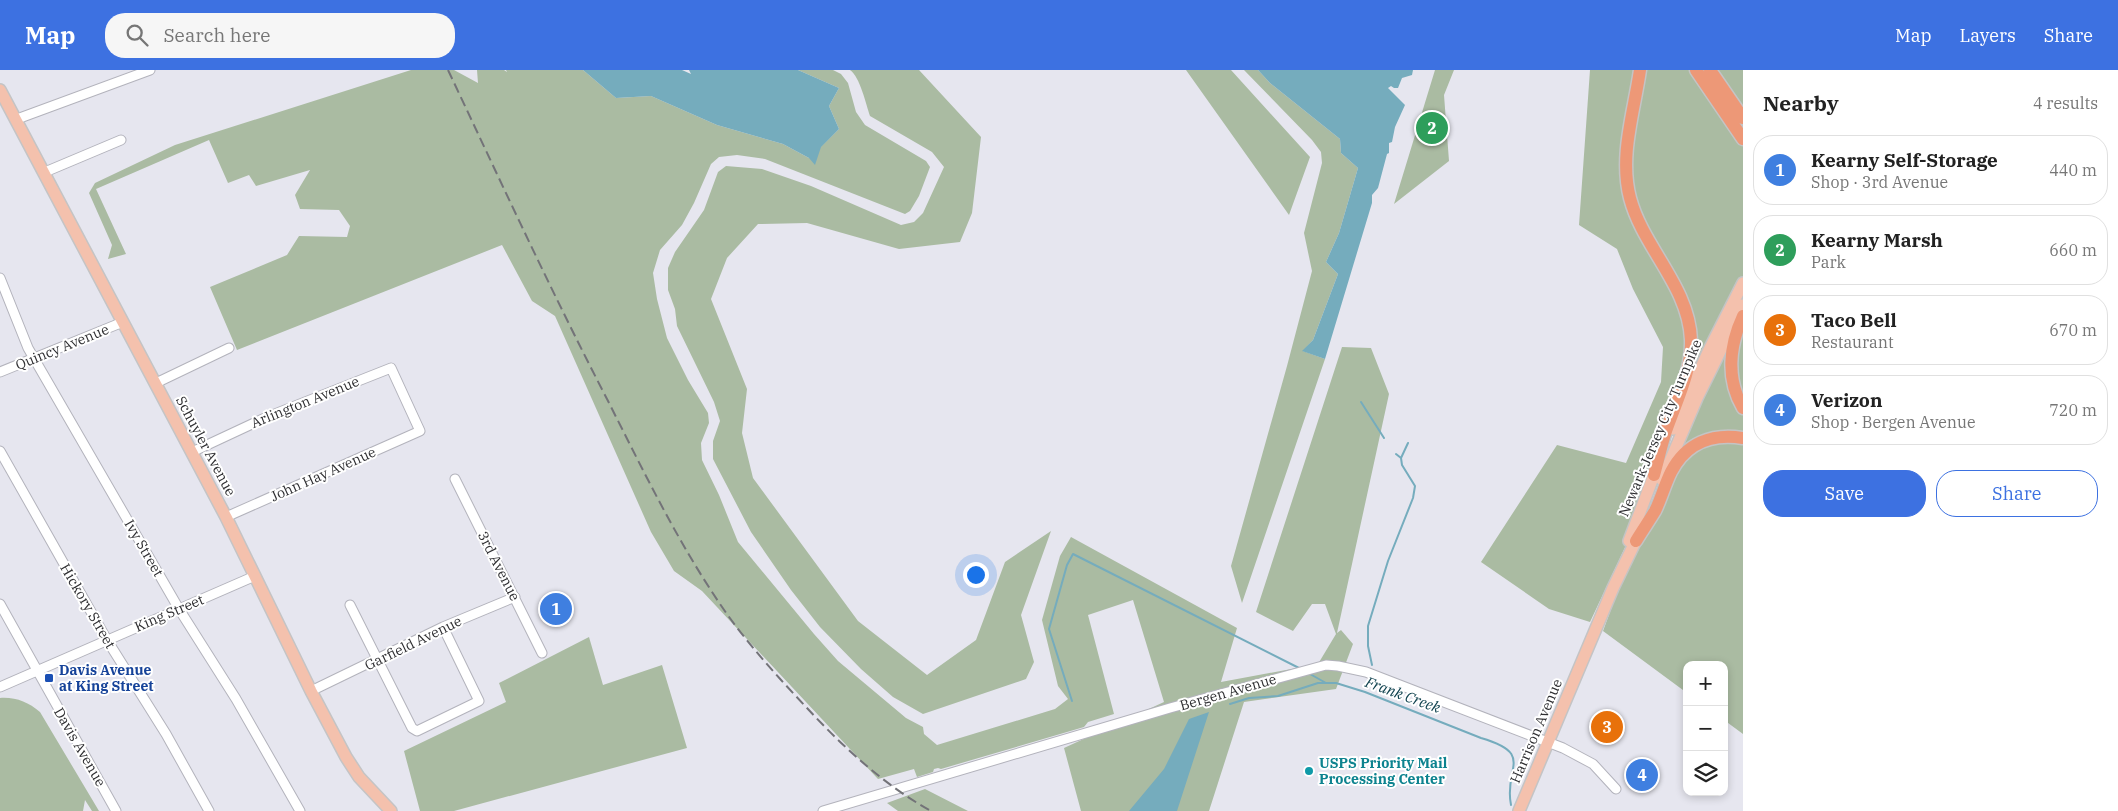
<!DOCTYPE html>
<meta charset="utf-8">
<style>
:root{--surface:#fff;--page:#f6f6f6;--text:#222;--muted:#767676;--line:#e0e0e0;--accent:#3d71e1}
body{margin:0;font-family:"IBM Plex Serif",serif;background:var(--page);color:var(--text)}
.controls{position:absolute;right:15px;bottom:15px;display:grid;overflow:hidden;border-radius:10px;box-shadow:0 2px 8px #0003}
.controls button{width:45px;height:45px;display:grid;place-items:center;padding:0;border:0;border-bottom:1px solid var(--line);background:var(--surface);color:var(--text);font:25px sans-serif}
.you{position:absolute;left:975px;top:504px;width:18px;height:18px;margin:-12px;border:4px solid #fff;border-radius:50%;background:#1a73e8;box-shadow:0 0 0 8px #1a73e833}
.badge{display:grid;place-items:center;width:32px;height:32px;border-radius:50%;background:var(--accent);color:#fff;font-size:16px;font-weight:700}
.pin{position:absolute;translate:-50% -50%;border:2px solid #fff;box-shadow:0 1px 5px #0006}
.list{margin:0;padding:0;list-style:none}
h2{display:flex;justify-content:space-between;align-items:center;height:65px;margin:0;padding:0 20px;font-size:21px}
h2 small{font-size:16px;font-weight:400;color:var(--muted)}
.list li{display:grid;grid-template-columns:32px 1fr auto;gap:15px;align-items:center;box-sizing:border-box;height:70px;margin:0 10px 10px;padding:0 10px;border:1px solid var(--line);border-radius:20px}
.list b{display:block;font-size:19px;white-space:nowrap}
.list p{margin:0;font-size:16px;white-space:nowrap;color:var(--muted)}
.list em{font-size:16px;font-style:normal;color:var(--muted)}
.actions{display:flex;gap:10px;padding:15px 20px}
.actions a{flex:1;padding:11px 0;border:1px solid var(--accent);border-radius:20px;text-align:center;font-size:18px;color:var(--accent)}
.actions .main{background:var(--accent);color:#fff}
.icon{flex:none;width:28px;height:28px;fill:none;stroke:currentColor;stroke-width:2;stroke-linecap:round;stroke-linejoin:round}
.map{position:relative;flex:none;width:1743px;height:741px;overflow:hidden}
header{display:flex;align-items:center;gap:30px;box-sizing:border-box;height:70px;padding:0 25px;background:var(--accent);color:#fff}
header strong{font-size:24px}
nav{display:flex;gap:28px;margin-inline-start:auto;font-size:18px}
.search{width:350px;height:45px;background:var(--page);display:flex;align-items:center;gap:12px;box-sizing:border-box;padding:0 18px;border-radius:20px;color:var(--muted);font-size:19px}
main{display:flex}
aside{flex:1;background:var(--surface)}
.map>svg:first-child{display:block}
.green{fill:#aabba2}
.water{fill:#75acbd}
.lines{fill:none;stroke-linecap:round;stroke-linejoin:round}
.stream{stroke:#75acbd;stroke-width:2}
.minor-casing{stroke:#b3b3bc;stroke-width:11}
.major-casing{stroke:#c4c4c5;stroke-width:14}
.highway-casing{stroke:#c4c4c5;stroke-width:15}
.minor{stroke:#fff;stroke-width:9}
.major{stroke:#f4c1ad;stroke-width:11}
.highway{stroke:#ed9877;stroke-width:12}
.rail{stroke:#737378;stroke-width:2;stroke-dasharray:10 5;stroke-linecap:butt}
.transit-dot{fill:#1a4fb4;stroke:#fff;stroke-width:2}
.culture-dot{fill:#0f9aa8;stroke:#fff;stroke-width:2}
.labels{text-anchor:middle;stroke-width:4;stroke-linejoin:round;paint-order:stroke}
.street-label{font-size:14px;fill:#2e2e31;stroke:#fff}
.transit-label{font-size:14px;font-weight:bold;fill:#164399;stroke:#fff;text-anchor:start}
.culture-label{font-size:14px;font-weight:bold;fill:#0d838f;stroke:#fff;text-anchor:start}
.water-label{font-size:15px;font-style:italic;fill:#10424f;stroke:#fff}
</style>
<header>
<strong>Map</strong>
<div class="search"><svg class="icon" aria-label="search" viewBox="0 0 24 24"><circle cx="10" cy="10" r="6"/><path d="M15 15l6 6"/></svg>Search here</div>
<nav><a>Map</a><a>Layers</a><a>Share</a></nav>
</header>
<main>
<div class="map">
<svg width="1743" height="741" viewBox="0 0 1743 741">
<rect width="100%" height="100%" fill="#e6e6ef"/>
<!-- green -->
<path class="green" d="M 411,0 L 454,0 L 478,13 L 477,0 L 504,0 L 507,2 L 506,0 L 583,0 L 616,28 L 651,26 L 717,55 L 783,74 L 809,88 L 839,59 L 829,36 L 839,18 L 798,0 L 833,0 L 841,4 L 848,13 L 856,42 L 865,55 L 926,91 L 930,97 L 919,126 L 910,141 L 905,144 L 765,89 L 737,85 L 719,87 L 711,94 L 694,133 L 682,155 L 660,180 L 653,203 L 657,229 L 667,268 L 688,310 L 708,343 L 709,353 L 701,373 L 702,390 L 719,425 L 738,472 L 814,564 L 838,591 L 906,648 L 923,657 L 924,664 L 937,675 L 1055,639 L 1068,629 L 1058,616 L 1042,550 L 1060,486 L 1071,467 L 1237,558 L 1221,612 L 1318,594 L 1336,564 L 1325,534 L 1312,534 L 1293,561 L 1256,542 L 1342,277 L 1371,278 L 1389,324 L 1337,563 L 1341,560 L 1353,574 L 1336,619 L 1244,632 L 1209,741 L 1081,741 L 1064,678 L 1164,632 L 1133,530 L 1088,545 L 1114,644 L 1088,652 L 1084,657 L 941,699 L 938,698 L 934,699 L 933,702 L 917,707 L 914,699 L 878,709 L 702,521 L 674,501 L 651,462 L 555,246 L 532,231 L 502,175 L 237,280 L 210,217 L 287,185 L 299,166 L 347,167 L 350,156 L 339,140 L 300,139 L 295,125 L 310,100 L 256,116 L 249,105 L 228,113 L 209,70 L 96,119 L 126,184 L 108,189 L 112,175 L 89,123 L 95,113 L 175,75 Z
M 850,0 L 919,0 L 981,67 L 972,143 L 960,172 L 899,179 L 807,153 L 758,154 L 727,188 L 711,229 L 747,319 L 742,363 L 753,408 L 858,551 L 927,605 L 976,570 L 1005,492 L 1051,461 L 1021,545 L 1034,592 L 1026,609 L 923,644 L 893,627 L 861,599 L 820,557 L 791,520 L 751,462 L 713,389 L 713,371 L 720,351 L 714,332 L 677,256 L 675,239 L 668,220 L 668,198 L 675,182 L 704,140 L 718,102 L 726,96 L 762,99 L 811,116 L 901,155 L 914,152 L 923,143 L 944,97 L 932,82 L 870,46 C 866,34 860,7 850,0 Z
M 1186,0 L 1231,0 L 1310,87 L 1289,145 Z
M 1244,0 L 1258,0 L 1270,13 L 1340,69 L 1341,83 L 1358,98 L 1339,163 L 1326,192 L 1338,204 L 1313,270 L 1303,281 L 1325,289 L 1242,533 L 1231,496 L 1287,296 L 1312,201 L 1304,163 L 1322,93 L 1321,82 L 1312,70 Z
M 1435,0 L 1454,0 L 1444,25 L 1449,91 L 1394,134 Z
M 1590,0 L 1743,0 L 1743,213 L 1700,298 L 1689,294 L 1629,469 L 1590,552 L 1549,539 L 1481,492 L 1557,375 L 1626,393 L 1661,312 L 1663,277 L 1633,219 L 1617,179 L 1579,155 Z
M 1743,235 L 1743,664 L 1724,650 L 1724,595 L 1687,595 L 1687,623 L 1603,561 L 1636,471 Z
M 589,567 L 603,615 L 662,595 L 687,678 L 454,741 L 420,741 L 404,681 L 506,632 L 499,613 Z
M 0,628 C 16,627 28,632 40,642 L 99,741 L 92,741 L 85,730 L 83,741 L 0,741 Z
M 925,719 L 968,741 L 898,741 L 887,733 Z"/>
<!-- water -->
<path class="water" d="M 583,0 L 682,0 L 691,4 L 689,0 L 798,0 L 839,18 L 829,36 L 839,59 L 821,77 L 815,95 L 809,88 L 783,74 L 717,55 L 651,26 L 616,28 Z
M 1258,0 L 1413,0 L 1412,5 L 1402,8 L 1398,18 L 1394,18 L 1391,16 L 1388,18 L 1405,35 L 1395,57 L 1392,72 L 1389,73 L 1389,83 L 1387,84 L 1378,118 L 1372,125 L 1372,133 L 1325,289 L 1302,281 L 1313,270 L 1338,204 L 1326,192 L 1339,163 L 1358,98 L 1341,83 L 1340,69 L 1270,13 Z
M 1209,642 L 1177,741 L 1129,741 L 1164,699 L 1189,649 Z"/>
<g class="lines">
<!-- stream -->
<path class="stream" d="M 1361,332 L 1384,368
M 1396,384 L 1401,388
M 1372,595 L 1368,576 L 1368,556 L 1388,491 L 1413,428 L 1415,416 L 1402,395 L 1401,388 L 1408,373
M 1310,604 L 1326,613
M 1072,631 L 1049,559 L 1067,495 L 1073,484 L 1301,599
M 1230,634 L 1249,628 L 1278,626 L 1318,613 L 1336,613 L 1365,622 L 1481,668 C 1536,684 1503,698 1511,735"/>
<!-- minor casing -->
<g class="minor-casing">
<path id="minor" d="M 17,49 L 150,0
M 45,102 L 121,70
M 0,208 L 28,278 L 179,539 L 236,629 L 300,741
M 0,302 L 123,252
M 156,313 L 229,278
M 0,381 L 107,570 L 166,664 L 209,741
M 192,382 L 267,347 L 391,298 L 420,361 L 226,447
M 455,409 L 542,583
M 0,534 L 116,741
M 350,535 L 412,658 L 417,661 L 479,631 L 443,557
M 0,617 L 255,506
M 311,621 L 443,557 L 515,527
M 823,741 L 1170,638 L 1326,595 L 1338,596 L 1366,602 L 1563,678 L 1593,694 L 1616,719"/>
</g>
<!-- major casing -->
<g class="major-casing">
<path id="major" d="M 0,20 L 226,447 L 311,621 L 346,687 L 359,707 L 391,741
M 1673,359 L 1708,282 L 1743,213
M 1662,410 L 1697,328 L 1743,235
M 1629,471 L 1657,397
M 1519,741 L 1613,518 L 1639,464"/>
</g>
<!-- highway casing -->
<g class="highway-casing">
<path id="highway" d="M 1640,0 C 1634,42 1619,86 1630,128 C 1643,178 1689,216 1691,270 C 1692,301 1676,332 1666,361 C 1661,376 1658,391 1654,405
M 1696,0 L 1743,69
M 1710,0 L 1743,48
M 1743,246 C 1729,276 1726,309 1743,338
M 1636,471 C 1642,461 1649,451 1655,441 C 1661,429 1665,414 1671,402 C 1686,373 1712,363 1743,368"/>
</g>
<!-- minor -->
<use href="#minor" class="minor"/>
<!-- major -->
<use href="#major" class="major"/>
<!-- highway -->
<use href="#highway" class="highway"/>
<!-- rail -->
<path class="rail" d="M 448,0 C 500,110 551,221 607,329 C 642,398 676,469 720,534 C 745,571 776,605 807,638 C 843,677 884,715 931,741"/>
</g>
<!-- markers -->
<rect class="transit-dot" x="44" y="603" width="10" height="10" rx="2.5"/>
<circle class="culture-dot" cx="1309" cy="701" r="5"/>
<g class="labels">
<!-- street labels -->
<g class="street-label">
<text transform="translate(62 277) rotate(-22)" y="5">Quincy Avenue</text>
<text transform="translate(305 332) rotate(-22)" y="5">Arlington Avenue</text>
<text transform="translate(1660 358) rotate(-67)" y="5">Newark-Jersey City Turnpike</text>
<text transform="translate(206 376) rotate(62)" y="5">Schuyler Avenue</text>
<text transform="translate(323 404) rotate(-24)" y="5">John Hay Avenue</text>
<text transform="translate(144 478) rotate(60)" y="5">Ivy Street</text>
<text transform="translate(499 496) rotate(63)" y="5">3rd Avenue</text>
<text transform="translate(88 536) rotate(60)" y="5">Hickory Street</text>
<text transform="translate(169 543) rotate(-23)" y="5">King Street</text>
<text transform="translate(413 573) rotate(-26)" y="5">Garfield Avenue</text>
<text transform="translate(1228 622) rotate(-16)" y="5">Bergen Avenue</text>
<text transform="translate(1536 661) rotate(-67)" y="5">Harrison Avenue</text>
<text transform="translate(80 677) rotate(60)" y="5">Davis Avenue</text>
</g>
<!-- transit labels -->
<g class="transit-label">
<text x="59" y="605">Davis Avenue<tspan x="59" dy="16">at King Street</tspan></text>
</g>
<!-- culture labels -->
<g class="culture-label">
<text x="1319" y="698">USPS Priority Mail<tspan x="1319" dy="16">Processing Center</tspan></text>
</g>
<!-- water labels -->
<g class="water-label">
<text transform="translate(1403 625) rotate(20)" y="5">Frank Creek</text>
</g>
</g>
</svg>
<div class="controls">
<button>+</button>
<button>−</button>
<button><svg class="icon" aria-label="layers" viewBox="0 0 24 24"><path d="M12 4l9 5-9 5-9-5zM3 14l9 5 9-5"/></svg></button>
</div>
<div class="you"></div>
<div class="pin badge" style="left:556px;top:539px;background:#3f7fe0">1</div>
<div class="pin badge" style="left:1432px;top:58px;background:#2e9e5b">2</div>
<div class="pin badge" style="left:1607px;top:657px;background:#e8710a">3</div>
<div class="pin badge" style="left:1642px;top:705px;background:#3f7fe0">4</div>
</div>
<aside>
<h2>Nearby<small>4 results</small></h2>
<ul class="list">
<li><span class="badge" style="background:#3f7fe0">1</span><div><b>Kearny Self-Storage</b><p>Shop · 3rd Avenue</p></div><em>440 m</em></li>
<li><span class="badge" style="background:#2e9e5b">2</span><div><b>Kearny Marsh</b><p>Park</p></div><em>660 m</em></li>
<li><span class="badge" style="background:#e8710a">3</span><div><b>Taco Bell</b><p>Restaurant</p></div><em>670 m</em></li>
<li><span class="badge" style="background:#3f7fe0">4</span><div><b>Verizon</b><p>Shop · Bergen Avenue</p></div><em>720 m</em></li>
</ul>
<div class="actions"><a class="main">Save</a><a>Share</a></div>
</aside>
</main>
